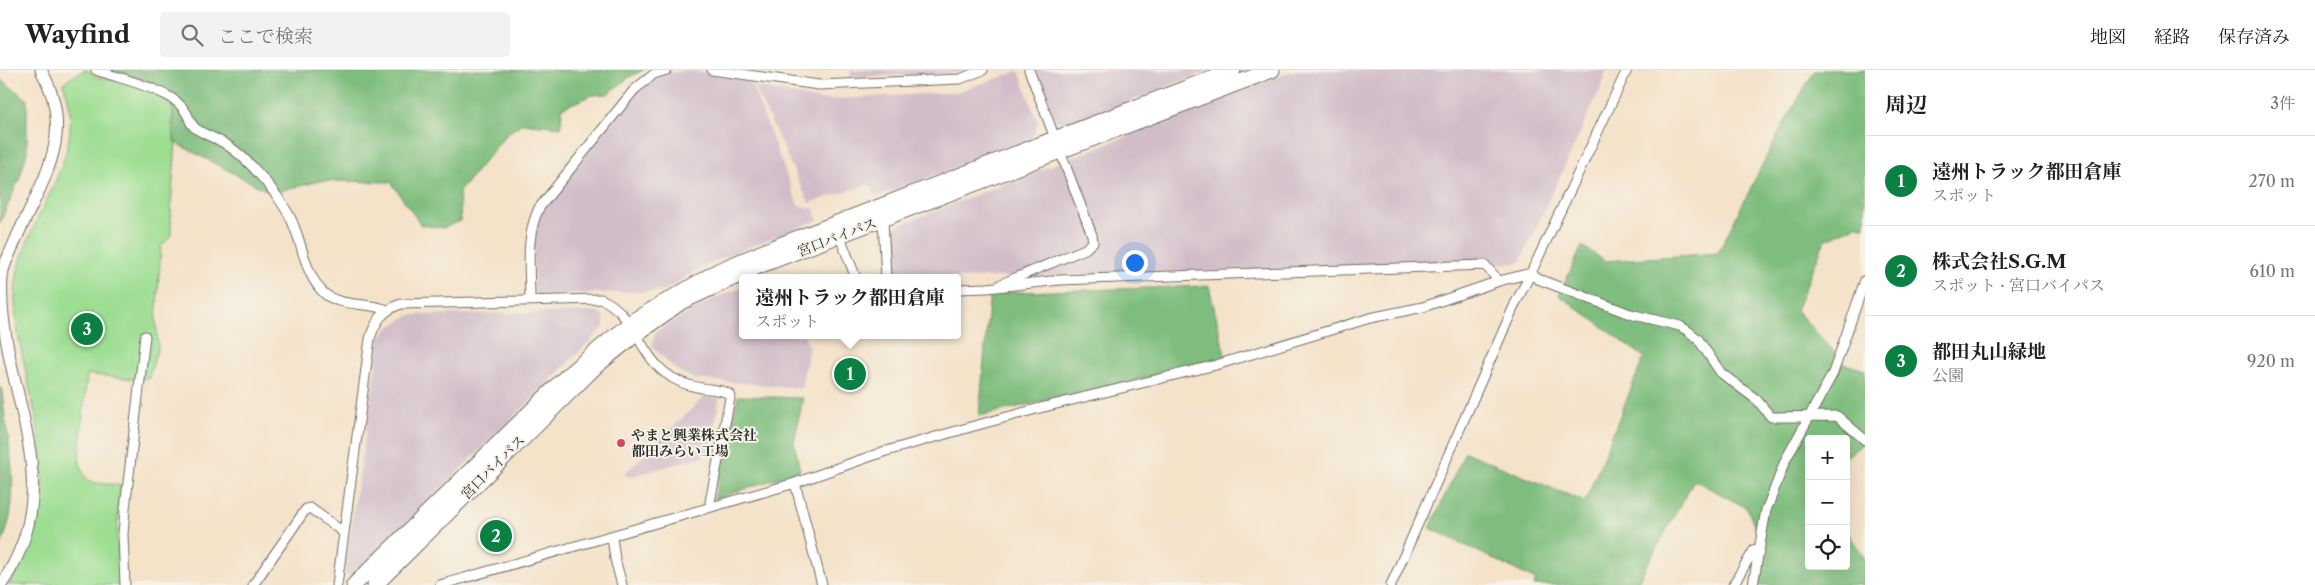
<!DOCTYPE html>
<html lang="ja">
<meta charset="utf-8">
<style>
:root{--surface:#fff;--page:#f2f2f2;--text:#202124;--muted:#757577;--line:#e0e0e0;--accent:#0b8043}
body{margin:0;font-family:"Libre Caslon Text","Noto Serif JP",serif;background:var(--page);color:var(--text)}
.controls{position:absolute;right:15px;bottom:15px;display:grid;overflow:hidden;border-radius:5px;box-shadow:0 5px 20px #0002}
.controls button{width:45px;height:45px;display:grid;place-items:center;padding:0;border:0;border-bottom:1px solid var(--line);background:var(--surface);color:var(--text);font:25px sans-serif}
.you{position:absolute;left:1134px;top:192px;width:18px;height:18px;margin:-12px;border:4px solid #fff;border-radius:50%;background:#1a73e8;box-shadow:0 0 0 8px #1a73e833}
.badge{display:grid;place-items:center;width:32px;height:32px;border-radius:50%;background:var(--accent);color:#fff;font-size:16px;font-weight:700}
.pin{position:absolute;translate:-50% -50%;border:2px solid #fff;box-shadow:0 1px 5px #0006}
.popup{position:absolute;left:739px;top:204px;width:222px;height:65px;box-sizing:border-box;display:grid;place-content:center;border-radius:5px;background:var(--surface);filter:drop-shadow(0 1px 4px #0005);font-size:16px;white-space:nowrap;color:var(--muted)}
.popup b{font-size:19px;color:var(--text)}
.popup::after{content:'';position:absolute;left:50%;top:100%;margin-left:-10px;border:10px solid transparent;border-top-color:var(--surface)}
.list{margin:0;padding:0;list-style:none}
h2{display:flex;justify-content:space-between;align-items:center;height:65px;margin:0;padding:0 20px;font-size:21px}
h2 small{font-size:16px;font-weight:400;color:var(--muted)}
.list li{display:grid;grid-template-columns:32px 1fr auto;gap:15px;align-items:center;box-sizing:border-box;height:90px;padding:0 20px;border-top:1px solid var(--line)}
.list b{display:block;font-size:19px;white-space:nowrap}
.list p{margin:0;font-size:16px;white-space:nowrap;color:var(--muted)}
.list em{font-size:16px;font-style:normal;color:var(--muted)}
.icon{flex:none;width:28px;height:28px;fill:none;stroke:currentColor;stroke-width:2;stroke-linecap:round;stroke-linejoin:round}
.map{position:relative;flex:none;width:1865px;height:515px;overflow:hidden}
header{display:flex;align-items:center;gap:30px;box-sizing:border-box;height:70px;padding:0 25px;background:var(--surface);border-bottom:1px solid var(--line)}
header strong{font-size:24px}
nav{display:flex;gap:28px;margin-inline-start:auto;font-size:18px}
.search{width:350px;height:45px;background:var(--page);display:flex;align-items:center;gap:12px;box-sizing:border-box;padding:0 18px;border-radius:5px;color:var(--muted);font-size:19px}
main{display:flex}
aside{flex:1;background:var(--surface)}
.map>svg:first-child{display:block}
.industrial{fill:#d1bdc9}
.green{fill:#9ede93;stroke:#64845f}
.forest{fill:#7ebd7d;stroke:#547454}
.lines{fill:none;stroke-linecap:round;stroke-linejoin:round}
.street-casing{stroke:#716b62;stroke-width:11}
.secondary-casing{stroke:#716b62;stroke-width:13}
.highway-casing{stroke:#716b62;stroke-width:17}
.street{stroke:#fff;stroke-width:9}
.secondary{stroke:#fff;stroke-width:11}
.highway{stroke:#fff;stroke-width:15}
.poi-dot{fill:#d1495b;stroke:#f7f3e8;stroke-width:2}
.labels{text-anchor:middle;stroke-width:4;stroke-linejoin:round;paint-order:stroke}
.street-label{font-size:14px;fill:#2b2b2b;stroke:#f7f3e8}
.poi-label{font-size:14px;font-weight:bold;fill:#2b2b2b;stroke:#f7f3e8;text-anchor:start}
</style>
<header>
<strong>Wayfind</strong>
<div class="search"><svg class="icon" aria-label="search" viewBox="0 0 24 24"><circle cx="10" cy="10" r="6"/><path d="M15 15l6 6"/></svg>ここで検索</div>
<nav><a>地図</a><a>経路</a><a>保存済み</a></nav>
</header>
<main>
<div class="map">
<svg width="1865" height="515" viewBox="0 0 1865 515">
<rect width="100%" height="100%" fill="#f7f3e8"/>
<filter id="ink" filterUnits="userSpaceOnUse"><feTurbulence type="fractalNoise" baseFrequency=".02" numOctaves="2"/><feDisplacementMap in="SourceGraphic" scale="10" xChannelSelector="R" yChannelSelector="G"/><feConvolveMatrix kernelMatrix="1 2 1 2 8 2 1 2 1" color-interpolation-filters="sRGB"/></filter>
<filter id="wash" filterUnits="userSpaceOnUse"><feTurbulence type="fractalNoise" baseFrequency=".0096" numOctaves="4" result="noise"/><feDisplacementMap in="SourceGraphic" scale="20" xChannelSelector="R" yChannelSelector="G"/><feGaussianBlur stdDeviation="1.12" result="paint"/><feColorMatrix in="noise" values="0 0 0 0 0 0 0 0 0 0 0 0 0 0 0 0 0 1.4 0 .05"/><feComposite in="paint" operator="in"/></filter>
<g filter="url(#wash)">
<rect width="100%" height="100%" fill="#f4e2c9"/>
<!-- industrial -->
<path class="industrial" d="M 685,0 L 729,6 L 750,11 L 798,135 L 814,139 L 818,150 L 736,182 L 695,201 L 664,221 L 537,225 L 534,221 L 533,171 L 537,150 L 545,135 L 636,21 L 661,5 Z
M 851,0 L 967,0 L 958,3 L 850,7 Z
M 1036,0 L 1210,0 L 1071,54 L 1055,50 Z
M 1296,0 L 1606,0 L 1602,15 L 1520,193 L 958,208 L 893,208 L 891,158 Z
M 1019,1 L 1038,53 L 1032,68 L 876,127 L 870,114 L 809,133 L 754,16 L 820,30 L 956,22 Z
M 742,217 L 742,265 L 804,265 L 809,277 L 801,318 L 695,309 L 676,300 L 652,276 L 656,261 L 716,228 Z
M 586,242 L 597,242 L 604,247 L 604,257 L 352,507 L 344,503 L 380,269 L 388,258 L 410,245 Z
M 704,327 L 719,328 L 719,332 L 709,385 L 629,407 L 624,404 Z"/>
<!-- green -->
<path class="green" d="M 84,0 C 90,0 92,5 98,7 C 120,13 167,16 174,42 L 171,51 L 176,73 L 171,135 L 171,166 L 161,176 L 156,249 L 158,277 L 149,308 L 132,309 L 87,304 L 79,385 C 83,418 92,412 120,415 L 117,463 L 119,515 L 8,515 C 16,505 21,493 26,482 C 57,417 38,359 24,293 C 19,270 14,245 15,222 C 19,149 94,88 63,13 Z"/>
<!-- forest -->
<path class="forest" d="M 102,0 L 644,0 L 631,6 L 608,24 L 592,25 L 562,38 L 561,57 L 522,53 L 506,65 L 459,122 L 461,151 L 443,158 L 421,155 L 391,112 L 320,111 L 271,123 L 174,72 L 172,25 L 147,10 L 107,4 Z
M 1815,0 L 1865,0 L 1865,157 L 1856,156 L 1825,170 L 1796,240 L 1845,294 L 1865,300 L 1865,372 L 1846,387 L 1846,369 L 1809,369 L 1809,496 L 1846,496 L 1846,460 L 1865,489 L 1865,515 L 1757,515 L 1763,477 L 1747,438 L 1694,410 L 1636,515 L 1534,515 L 1536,510 L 1430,458 L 1465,382 L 1585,432 L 1644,287 L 1559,225 L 1582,176 L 1605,191 L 1718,183 L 1780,60 Z
M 0,9 L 27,29 L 27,82 L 20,107 L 0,153 Z
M 1209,216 L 1226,289 L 979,346 L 990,223 Z
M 0,317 L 2,318 C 6,373 25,424 0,477 Z
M 738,326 L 803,328 L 794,372 L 800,401 L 714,429 Z"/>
</g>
<g filter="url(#ink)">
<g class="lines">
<!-- street casing -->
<g class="street-casing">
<path id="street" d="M 96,0 C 119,8 142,13 164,24 C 173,28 182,35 187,44 C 189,48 190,53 194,57 C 203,65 217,68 227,75 C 249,89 277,123 289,145 C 303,170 303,204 325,224 C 341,237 368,232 387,240
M 712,0 L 819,15 L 960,9 L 983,0
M 883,150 L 886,208
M 840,167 L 856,208
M 1001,214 L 1085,179 L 1093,172 L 1092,165 L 1029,0
M 958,219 L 987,218 L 1060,210 L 1485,195 L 1499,211
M 530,230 C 530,198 525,167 539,138 L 634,20 L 654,4 L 667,0
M 795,413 L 822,515
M 612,467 L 615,489 L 622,515
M 125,515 L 123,464 L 125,439 L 145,266
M 253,515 L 306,439 L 310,438 L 343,462
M 337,515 L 370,269 C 375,251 383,240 401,234 L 601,229 C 633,242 639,282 664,302 C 675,311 688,316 702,318 C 711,320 721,319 729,324 L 730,328 L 710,432 L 711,437
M 440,515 L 795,413 L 883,382 L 974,356 L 1040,338 L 1216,295 L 1370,248 L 1423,237 L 1499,211 L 1531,203 L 1538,209 L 1630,244 L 1680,256 L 1688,261 L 1698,269 L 1721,303 L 1757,330 L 1771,347 L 1837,346 L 1865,370
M 1391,515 L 1515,234 L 1531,203 L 1627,0
M 1733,515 L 1754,480 L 1760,477
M 1753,515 L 1766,440 L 1771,428 L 1785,391 L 1833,303 L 1865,210"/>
</g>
<!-- secondary casing -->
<g class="secondary-casing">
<path id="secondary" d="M 1,515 C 54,437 28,372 10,289 C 4,261 0,234 2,206 C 3,194 11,182 15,171 C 41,112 78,65 41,0"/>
</g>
<!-- highway casing -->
<g class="highway-casing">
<path id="highway" d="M 354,515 L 569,304 L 633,251 L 718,201 L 775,177 L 1233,0
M 375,515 L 596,296 L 636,264 L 681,232 L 761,195 L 1272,0"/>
</g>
<!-- street -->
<use href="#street" class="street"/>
<!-- secondary -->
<use href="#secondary" class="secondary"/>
<!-- highway -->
<use href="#highway" class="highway"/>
</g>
</g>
<!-- markers -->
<circle class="poi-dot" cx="621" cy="373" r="5"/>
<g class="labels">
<!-- street labels -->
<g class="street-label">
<text transform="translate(837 167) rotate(-21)" y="5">宮口バイパス</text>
<text transform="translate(493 397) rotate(-45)" y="5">宮口バイパス</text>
</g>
<!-- poi labels -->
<g class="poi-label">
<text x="631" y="370">やまと興業株式会社<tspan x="631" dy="16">都田みらい工場</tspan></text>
</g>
</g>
</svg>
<div class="controls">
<button>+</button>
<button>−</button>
<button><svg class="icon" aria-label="locate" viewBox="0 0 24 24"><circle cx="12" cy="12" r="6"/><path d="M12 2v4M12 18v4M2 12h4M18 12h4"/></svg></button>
</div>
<div class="you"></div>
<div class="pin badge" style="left:850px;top:304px">1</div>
<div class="popup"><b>遠州トラック都田倉庫</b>スポット</div>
<div class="pin badge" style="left:496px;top:466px">2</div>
<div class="pin badge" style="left:87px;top:259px">3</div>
</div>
<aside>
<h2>周辺<small>3件</small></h2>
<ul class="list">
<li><span class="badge">1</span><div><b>遠州トラック都田倉庫</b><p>スポット</p></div><em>270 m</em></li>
<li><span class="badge">2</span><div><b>株式会社S.G.M</b><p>スポット · 宮口バイパス</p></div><em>610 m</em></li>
<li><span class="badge">3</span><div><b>都田丸山緑地</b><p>公園</p></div><em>920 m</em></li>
</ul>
</aside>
</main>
